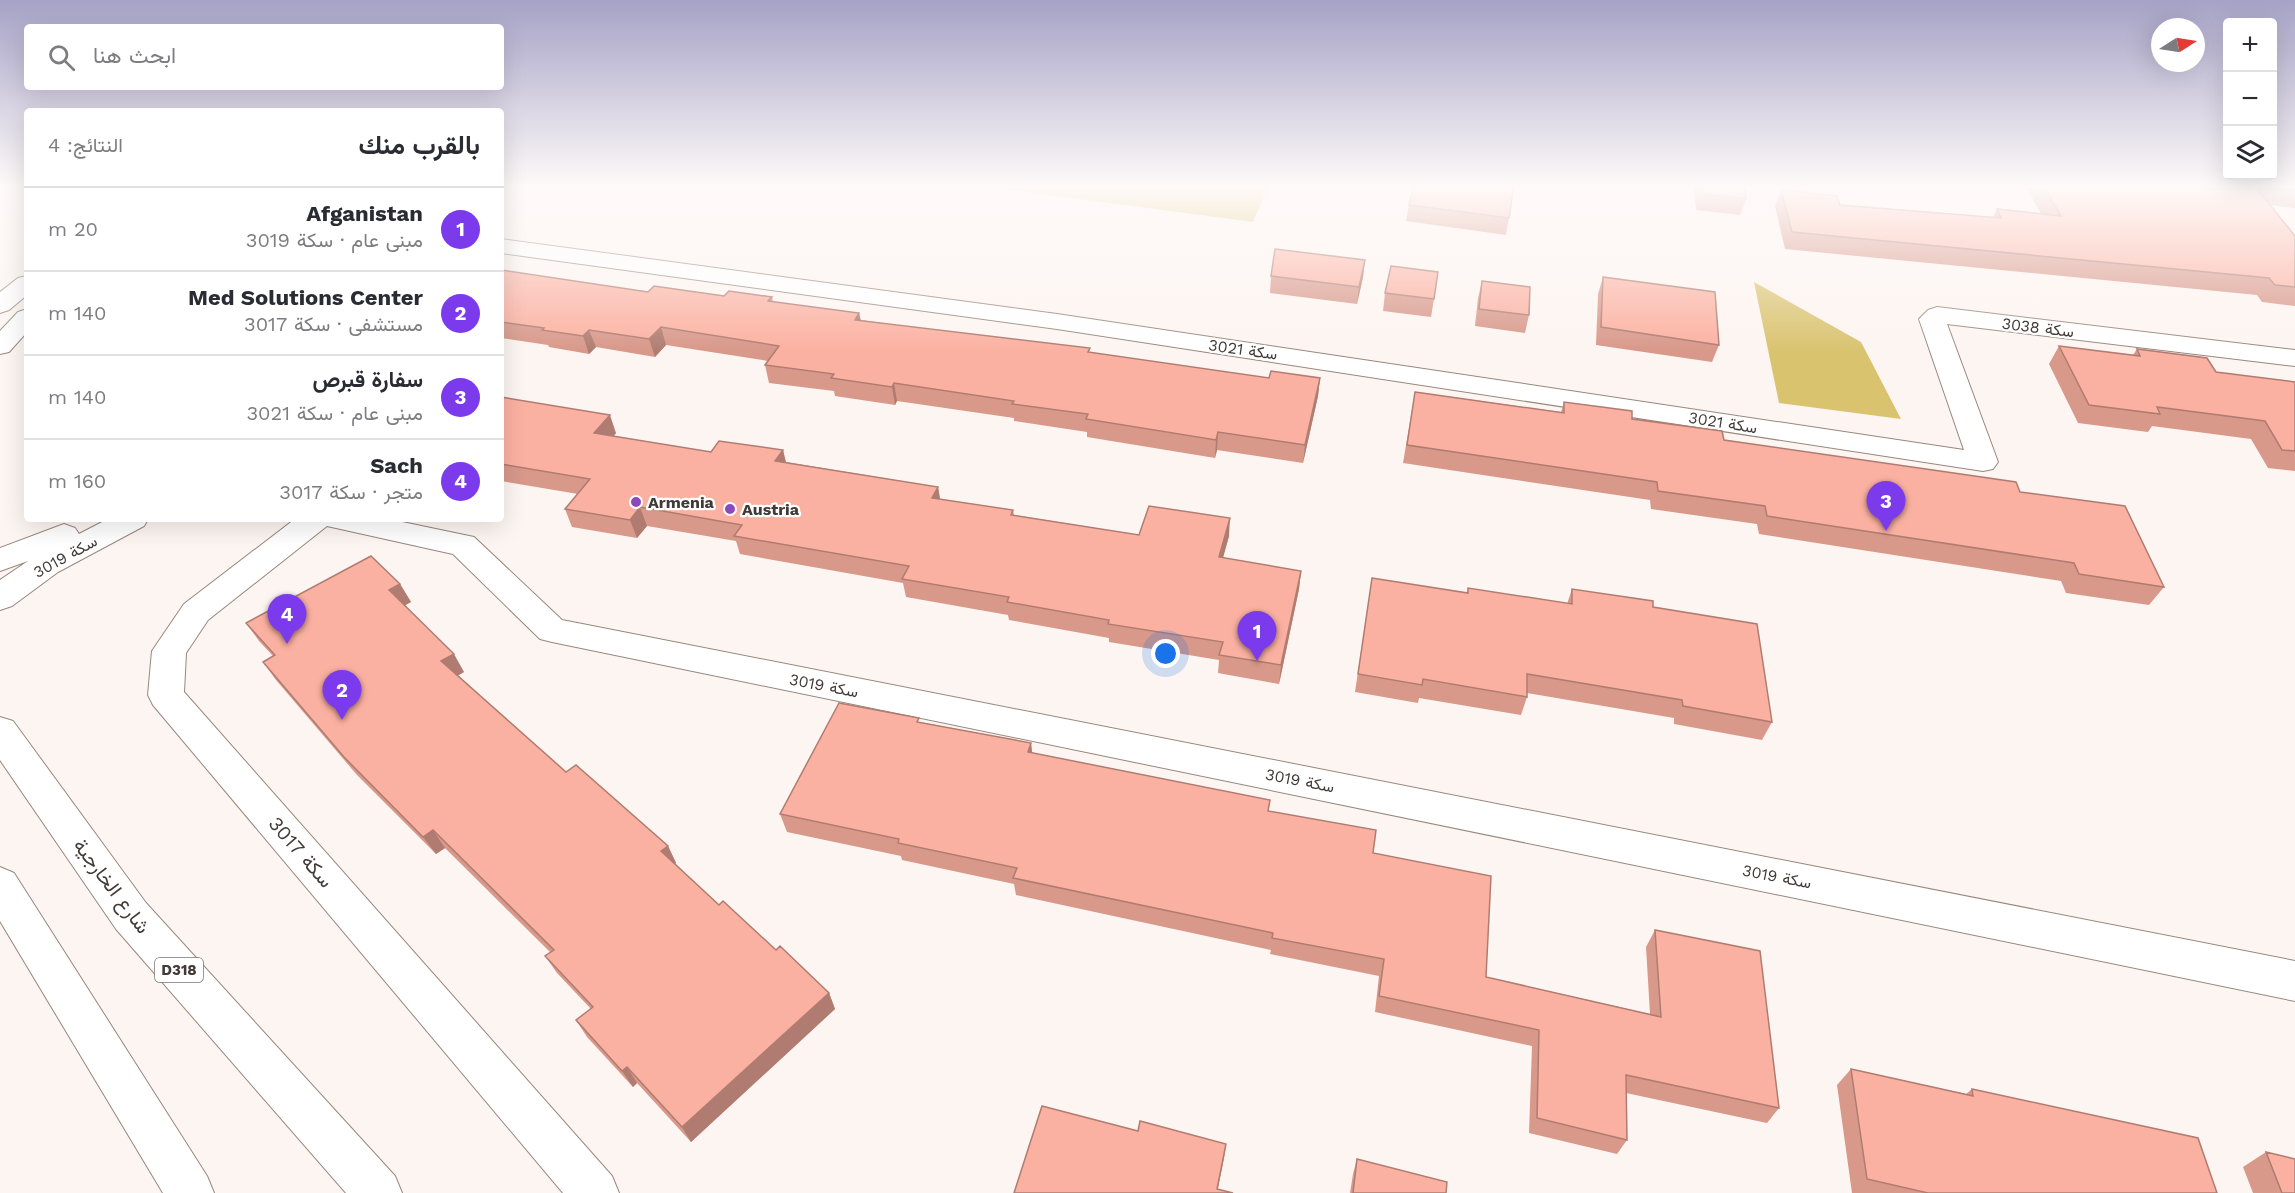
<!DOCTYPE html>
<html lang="ar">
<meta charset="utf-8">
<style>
:root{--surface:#fff;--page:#f7f7f7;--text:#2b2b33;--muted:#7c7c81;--line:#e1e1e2;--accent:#7c3aed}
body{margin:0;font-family:"Work Sans",Vazirmatn,sans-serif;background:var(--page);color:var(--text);direction:rtl}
.controls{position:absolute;right:18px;top:18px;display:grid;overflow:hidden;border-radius:6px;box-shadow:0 6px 24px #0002}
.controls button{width:54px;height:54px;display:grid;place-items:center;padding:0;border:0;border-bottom:2px solid var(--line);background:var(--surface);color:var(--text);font:30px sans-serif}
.compass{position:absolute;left:2151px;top:18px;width:54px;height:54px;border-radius:50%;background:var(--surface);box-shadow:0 6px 24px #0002;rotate:78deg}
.you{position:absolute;left:1166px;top:654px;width:21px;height:21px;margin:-15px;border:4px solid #fff;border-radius:50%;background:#1a73e8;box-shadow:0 0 0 9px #1a73e833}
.badge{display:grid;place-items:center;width:39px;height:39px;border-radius:50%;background:var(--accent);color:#fff;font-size:20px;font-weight:700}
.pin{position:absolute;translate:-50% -50px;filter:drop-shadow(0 2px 3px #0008)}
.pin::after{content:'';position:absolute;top:32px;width:21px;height:18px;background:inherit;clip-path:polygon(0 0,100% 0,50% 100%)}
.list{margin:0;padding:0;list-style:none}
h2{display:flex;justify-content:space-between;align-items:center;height:78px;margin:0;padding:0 24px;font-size:26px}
h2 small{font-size:20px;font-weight:400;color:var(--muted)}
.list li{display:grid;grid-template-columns:39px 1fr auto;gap:18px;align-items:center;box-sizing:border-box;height:84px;padding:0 24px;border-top:2px solid var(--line)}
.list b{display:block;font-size:22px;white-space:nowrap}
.list p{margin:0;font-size:20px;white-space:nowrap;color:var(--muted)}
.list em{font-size:20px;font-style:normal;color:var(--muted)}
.icon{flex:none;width:33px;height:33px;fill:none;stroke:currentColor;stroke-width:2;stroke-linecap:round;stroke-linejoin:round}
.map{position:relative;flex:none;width:2295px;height:1193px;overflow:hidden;direction:ltr}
.search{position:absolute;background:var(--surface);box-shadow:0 6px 24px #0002;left:24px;top:24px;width:480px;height:66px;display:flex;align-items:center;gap:15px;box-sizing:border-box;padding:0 21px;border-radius:6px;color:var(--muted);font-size:22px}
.panel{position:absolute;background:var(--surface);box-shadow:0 6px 24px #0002;left:24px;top:108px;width:480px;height:414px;border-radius:6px;direction:rtl}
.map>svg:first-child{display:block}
.green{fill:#d9c36f}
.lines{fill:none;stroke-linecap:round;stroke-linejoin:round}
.street-casing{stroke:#98877d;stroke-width:2}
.primary-casing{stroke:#98877d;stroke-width:2}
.street{fill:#fff;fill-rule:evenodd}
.primary{fill:#fff;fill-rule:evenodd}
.wall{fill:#d8988a}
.shaded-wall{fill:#b07c71}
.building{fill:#fbb1a1;stroke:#b07c71;stroke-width:1.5}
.poi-dot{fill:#8c49bd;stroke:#fff;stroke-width:2}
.labels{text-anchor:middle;stroke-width:4.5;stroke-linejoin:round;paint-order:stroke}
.shield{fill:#fff;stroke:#7b7572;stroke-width:1.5}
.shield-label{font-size:15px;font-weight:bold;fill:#423a36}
.street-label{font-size:16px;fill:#423a36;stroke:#fff}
.poi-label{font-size:16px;font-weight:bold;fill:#423a36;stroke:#fff;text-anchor:start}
.near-street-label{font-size:20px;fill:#423a36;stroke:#fff}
</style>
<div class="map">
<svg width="2295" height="1193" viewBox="0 0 2295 1193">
<rect width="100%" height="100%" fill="#fdf5f1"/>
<!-- green -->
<path class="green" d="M 975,185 L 1269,185 L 1253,222 Z
M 1754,282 L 1861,342 L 1901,419 L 1779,403 Z"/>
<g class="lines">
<!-- street casing -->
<g class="street-casing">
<path id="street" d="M 501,239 L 1057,314 L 1964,450 L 1919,319 L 1928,310 L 1937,307 L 2295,350 L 2295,366 L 1947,324 L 1998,462 L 1993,469 L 1983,471 L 1057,329 L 501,253 Z
M 108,519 L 148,519 L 144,526 L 58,572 L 12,606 L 0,610 L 0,580 L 28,561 L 0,571 L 0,548 L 64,524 L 75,528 L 79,534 Z
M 295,519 L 388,519 L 474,537 L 562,620 L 2295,961 L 2295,1001 L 552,642 L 540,639 L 453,554 L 327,526 L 208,620 L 186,653 L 184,692 L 612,1176 L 619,1193 L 563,1193 L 153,705 L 148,695 L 152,651 L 184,604 Z"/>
</g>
<!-- primary casing -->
<g class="primary-casing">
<path id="primary" d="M 27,276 L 27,295 L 9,310 L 0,313 L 0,292 L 18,278 Z
M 27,309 L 27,332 L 9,352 L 0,354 L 0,331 L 18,312 Z
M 0,717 L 13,721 L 146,903 L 395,1176 L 402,1193 L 346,1193 L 116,929 L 0,760 Z
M 0,867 L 14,873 L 207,1176 L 214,1193 L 163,1193 L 0,921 Z"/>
</g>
<!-- street -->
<use href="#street" class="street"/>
<!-- primary -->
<use href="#primary" class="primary"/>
</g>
<!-- wall -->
<path class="wall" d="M 1693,185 L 1744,185 L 1746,199 L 1740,215 L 1696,210 Z
M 2025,185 L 2295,185 L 2295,208 L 2270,205 L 2295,236 L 2295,306 L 2262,302 L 2257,295 L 1785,249 L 1775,206 L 1781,190 L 1840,205 L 1993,217 L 1997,209 L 2041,214 Z
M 1409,205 L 1509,218 L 1506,235 L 1406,221 Z
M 1365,260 L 1363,277 L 1357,304 L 1270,293 L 1271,276 Z
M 501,270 L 648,292 L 724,296 L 772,297 L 773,302 L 859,313 L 861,320 L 1269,378 L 1320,378 L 1318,396 L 1303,463 L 1217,450 L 1215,458 L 1087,437 L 1087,432 L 1014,421 L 1014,418 L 897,401 L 895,405 L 835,396 L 834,391 L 769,383 L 765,365 L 768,361 L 666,345 L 655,357 L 596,347 L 589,354 L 549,347 L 548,345 L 501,338 Z
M 1603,277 L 1719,345 L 1712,362 L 1596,345 L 1598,294 Z
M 1482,281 L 1529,315 L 1525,333 L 1475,326 L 1478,298 Z
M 1385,293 L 1434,299 L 1431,317 L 1383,311 Z
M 2059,346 L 2133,355 L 2137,349 L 2216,372 L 2295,382 L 2295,471 L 2268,468 L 2251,439 L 2152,426 L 2148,432 L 2078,423 L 2049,364 Z
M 1415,392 L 1561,412 L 1564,402 L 1632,419 L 1724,440 L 2020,492 L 2164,587 L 2149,605 L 2066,593 L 2061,581 L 1759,534 L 1757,524 L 1651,509 L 1650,500 L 1403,463 Z
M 501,397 L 616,433 L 614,436 L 711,452 L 783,450 L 786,462 L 938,487 L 940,499 L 1013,510 L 1014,515 L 1139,535 L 1229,536 L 1223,558 L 1301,571 L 1299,589 L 1279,684 L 1218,673 L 1219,660 L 1109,642 L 1109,638 L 1009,620 L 1008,615 L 906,597 L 903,583 L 740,554 L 736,541 L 647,526 L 637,538 L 572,527 L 565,509 L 578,494 L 501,481 Z
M 1372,578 L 1467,593 L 1468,588 L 1567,604 L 1572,589 L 1653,607 L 1772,722 L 1762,740 L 1674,724 L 1674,718 L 1527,693 L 1527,697 L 1521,715 L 1419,698 L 1418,703 L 1355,692 Z
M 400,584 L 411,602 L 405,605 L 464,672 L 458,675 L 566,772 L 668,846 L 676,863 L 675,864 L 719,905 L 829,993 L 835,1009 L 691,1142 L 637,1083 L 633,1087 L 587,1037 L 576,1020 L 591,1009 L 557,973 L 545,956 L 550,952 L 445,848 L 436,854 L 357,775 L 276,680 L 263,662 L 273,656 L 259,641 L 246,623 Z
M 920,722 L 1031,743 L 1032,753 L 1270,800 L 1268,811 L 1373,853 L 1486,977 L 1650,1014 L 1646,947 L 1655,930 L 1779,1108 L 1767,1123 L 1626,1093 L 1627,1140 L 1617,1154 L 1529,1133 L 1532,1046 L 1375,1012 L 1379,976 L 1270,954 L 1271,950 L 1016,895 L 1014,884 L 902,860 L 901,856 L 787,832 L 780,814 Z
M 1851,1069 L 1966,1094 L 1972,1089 L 2217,1193 L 1852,1193 L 1837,1085 Z
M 2266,1152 L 2295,1193 L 2253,1193 L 2243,1167 Z
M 1357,1159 L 1446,1193 L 1350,1193 L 1353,1174 Z"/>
<!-- shaded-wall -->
<path class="shaded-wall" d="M 1365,260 L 1363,277 L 1357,304 L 1359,287 Z
M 859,313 L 862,330 L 855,320 Z
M 661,327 L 666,345 L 655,357 L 649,339 Z
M 589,330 L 596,347 L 589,354 L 583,336 Z
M 1320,378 L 1318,396 L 1303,463 L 1305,445 Z
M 894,383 L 897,401 L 895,405 L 892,387 Z
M 610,415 L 616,433 L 601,451 L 594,433 Z
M 1218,432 L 1217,450 L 1215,458 L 1216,440 Z
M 783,450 L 787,468 L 775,461 Z
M 938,487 L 941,505 L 932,498 Z
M 640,507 L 647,526 L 637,538 L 630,520 Z
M 1230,518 L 1229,536 L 1218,575 L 1219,557 Z
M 1301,571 L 1299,589 L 1279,684 L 1281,665 Z
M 400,584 L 411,602 L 400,608 L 389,590 Z
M 454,654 L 464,672 L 452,679 L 441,661 Z
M 1031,743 L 1033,761 L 1028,752 Z
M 433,830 L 445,848 L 436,854 L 423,837 Z
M 668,846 L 676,863 L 669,869 L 661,851 Z
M 829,993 L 835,1009 L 691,1142 L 682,1127 Z
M 627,1067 L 637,1083 L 633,1087 L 622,1071 Z
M 1226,1144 L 1224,1158 L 1217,1193 L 1216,1193 Z"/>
<!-- building -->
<path class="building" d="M 1414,185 L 1514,185 L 1509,218 L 1409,205 Z
M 1701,185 L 1744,185 L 1746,199 L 1702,194 Z
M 2043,185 L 2254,185 L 2295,236 L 2295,287 L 2275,285 L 2269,278 L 1792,232 L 1781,190 L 1837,196 L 1840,205 L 2001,218 L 1997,209 L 2061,216 Z
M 2268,185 L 2295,185 L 2295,190 L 2270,188 Z
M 1275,249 L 1365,260 L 1359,287 L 1271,276 Z
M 1391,266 L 1438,272 L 1434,299 L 1385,293 Z
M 501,270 L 648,292 L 654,286 L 724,296 L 729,291 L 772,297 L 768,301 L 859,313 L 855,320 L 1090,348 L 1088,352 L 1269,378 L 1271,371 L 1320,378 L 1305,445 L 1218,432 L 1216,440 L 1086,419 L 1088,414 L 1012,404 L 1014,401 L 894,383 L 892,387 L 831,378 L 834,374 L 765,365 L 779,346 L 661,327 L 649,339 L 589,330 L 583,336 L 542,330 L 544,328 L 501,322 Z
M 1603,277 L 1715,292 L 1719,345 L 1601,327 Z
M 1482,281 L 1530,287 L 1529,315 L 1479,309 Z
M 2059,346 L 2140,356 L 2137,349 L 2207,358 L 2216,372 L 2295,382 L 2295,451 L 2282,450 L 2265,421 L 2157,407 L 2160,414 L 2089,405 Z
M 1415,392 L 1564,413 L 1564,402 L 1632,411 L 1632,419 L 1722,431 L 1724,440 L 2016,482 L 2020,492 L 2125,506 L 2164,587 L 2079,574 L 2074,563 L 1767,516 L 1765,506 L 1658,491 L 1657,482 L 1407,445 Z
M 501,397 L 610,415 L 594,433 L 711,452 L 719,441 L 783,450 L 775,461 L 938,487 L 932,498 L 1013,510 L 1011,515 L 1139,535 L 1149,506 L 1230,518 L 1219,557 L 1301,571 L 1281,665 L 1219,655 L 1223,642 L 1108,624 L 1109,620 L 1007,602 L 1009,597 L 902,579 L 909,566 L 734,536 L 742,525 L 640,507 L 630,520 L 565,509 L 590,479 L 501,464 Z
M 371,556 L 400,584 L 389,590 L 454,654 L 441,661 L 566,772 L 576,765 L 668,846 L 661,851 L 719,905 L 723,901 L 776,950 L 780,946 L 829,993 L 682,1127 L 627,1067 L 622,1071 L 576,1020 L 593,1007 L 545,956 L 554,950 L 433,830 L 423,837 L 344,757 L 263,662 L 275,655 L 246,623 Z
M 1372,578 L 1468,593 L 1468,588 L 1572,604 L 1572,589 L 1653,601 L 1653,607 L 1757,624 L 1772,722 L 1683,706 L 1682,700 L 1527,674 L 1527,697 L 1423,679 L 1422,685 L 1358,674 Z
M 839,703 L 919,718 L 917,722 L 1031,743 L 1028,752 L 1270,800 L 1268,811 L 1376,830 L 1373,853 L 1491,876 L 1486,977 L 1661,1017 L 1655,930 L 1760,951 L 1779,1108 L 1626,1075 L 1627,1140 L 1537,1118 L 1539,1030 L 1379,996 L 1384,959 L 1272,938 L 1273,933 L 1013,878 L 1017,868 L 898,843 L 899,839 L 780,814 Z
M 1851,1069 L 1973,1096 L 1972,1089 L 2198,1138 L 2217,1193 L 1928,1193 L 1867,1179 Z
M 1042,1106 L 1138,1131 L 1140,1121 L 1226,1144 L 1217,1189 L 1233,1193 L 1014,1193 Z
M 2266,1152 L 2295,1159 L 2295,1193 L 2282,1193 Z
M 1357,1159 L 1447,1182 L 1446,1193 L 1353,1193 Z"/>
<!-- sky -->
<linearGradient id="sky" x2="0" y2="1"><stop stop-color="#a6a2c6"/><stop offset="0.53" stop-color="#fefaf9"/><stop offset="1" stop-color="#fefaf9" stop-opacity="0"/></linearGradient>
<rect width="2295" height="352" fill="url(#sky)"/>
<!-- markers -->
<g class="poi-dot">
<circle cx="636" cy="502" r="6"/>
<circle cx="730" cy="509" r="6"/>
</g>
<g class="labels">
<!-- shield labels -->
<rect class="shield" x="155" y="958" width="48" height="24" rx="4.5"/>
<g class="shield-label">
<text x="179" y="975">D318</text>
</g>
<!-- street labels -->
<g class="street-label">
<text transform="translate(2038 327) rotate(7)" y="6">سكة 3038</text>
<text transform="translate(1243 349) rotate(8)" y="6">سكة 3021</text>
<text transform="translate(1723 422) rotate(9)" y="6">سكة 3021</text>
<text transform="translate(65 556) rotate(-29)" y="6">سكة 3019</text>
<text transform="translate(824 685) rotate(11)" y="6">سكة 3019</text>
<text transform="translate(1300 780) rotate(11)" y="6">سكة 3019</text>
<text transform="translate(1777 876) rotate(11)" y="6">سكة 3019</text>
</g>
<!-- poi labels -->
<g class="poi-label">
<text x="648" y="508">Armenia</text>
<text x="742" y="515">Austria</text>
</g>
<!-- near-street labels -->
<g class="near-street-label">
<text transform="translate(301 852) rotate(49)" y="7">سكة 3017</text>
<text transform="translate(112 886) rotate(53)" y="7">شارع الخارجية</text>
</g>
</g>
</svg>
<div class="controls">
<button>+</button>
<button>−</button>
<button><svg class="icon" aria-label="layers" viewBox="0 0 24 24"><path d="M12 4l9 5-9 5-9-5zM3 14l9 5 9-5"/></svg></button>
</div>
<svg class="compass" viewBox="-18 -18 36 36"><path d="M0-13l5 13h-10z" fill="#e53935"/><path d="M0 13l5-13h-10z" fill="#7c7c81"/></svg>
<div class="you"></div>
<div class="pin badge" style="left:1257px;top:661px">1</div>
<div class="pin badge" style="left:342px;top:720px">2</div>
<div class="pin badge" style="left:1886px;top:531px">3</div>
<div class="pin badge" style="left:287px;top:644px">4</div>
<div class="search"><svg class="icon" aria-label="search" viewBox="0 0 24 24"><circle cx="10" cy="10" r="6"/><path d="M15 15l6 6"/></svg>ابحث هنا</div>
<section class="panel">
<h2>بالقرب منك<small>النتائج: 4</small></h2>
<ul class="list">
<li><span class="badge">1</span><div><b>Afganistan</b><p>مبنى عام · سكة 3019</p></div><em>20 m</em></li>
<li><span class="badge">2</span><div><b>Med Solutions Center</b><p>مستشفى · سكة 3017</p></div><em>140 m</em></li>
<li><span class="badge">3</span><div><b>سفارة قبرص</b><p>مبنى عام · سكة 3021</p></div><em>140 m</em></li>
<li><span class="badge">4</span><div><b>Sach</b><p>متجر · سكة 3017</p></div><em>160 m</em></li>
</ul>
</section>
</div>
